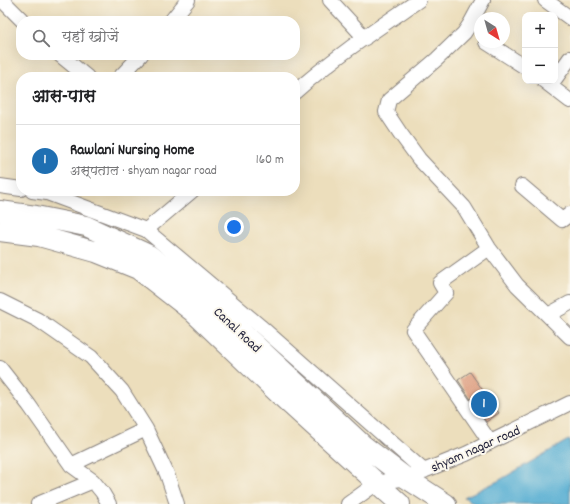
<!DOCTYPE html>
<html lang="hi">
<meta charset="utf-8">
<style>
:root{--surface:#fff;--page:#f2f2f2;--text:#202124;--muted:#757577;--line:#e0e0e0;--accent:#1f6fb2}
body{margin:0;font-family:Dekko,"Playpen Sans Deva",sans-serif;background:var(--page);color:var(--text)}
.controls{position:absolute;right:12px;top:12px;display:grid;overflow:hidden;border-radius:8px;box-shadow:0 4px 16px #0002}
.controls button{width:36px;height:36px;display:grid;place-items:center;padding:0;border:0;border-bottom:1px solid var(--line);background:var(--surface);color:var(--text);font:20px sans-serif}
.compass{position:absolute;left:474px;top:12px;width:36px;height:36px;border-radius:50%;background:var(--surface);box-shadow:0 4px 16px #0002;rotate:143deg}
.you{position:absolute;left:234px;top:227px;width:14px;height:14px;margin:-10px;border:3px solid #fff;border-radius:50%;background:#1a73e8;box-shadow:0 0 0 6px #1a73e833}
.badge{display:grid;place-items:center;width:26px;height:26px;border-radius:50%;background:var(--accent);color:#fff;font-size:13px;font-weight:700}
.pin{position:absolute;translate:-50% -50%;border:2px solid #fff;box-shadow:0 1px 4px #0006}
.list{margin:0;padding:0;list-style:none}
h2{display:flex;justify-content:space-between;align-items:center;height:52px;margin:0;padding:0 16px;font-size:17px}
h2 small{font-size:13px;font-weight:400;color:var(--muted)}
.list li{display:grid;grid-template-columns:26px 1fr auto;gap:12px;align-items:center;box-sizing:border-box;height:72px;padding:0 16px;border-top:1px solid var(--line)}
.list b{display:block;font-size:15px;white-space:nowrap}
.list p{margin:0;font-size:13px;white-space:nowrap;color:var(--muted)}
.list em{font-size:13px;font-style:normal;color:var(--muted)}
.icon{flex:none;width:22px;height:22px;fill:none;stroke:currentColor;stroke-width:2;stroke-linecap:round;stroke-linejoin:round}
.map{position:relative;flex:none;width:570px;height:504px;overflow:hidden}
.search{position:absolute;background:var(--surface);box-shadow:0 4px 16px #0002;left:16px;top:16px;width:284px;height:44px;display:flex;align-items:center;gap:10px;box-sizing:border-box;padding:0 14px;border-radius:16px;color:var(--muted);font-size:15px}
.panel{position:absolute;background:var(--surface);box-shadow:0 4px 16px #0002;left:16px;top:72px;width:284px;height:124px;border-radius:16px}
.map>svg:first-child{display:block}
.water{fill:#55add2;stroke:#3c6886}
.building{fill:#dfa285}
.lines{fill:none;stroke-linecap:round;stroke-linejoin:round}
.minor-casing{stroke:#87807c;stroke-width:16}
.secondary-casing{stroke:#87807c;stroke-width:22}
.minor{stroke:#fff;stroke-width:14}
.secondary{stroke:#fff;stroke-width:20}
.labels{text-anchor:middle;stroke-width:4;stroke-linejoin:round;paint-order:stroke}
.street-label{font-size:14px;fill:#22223b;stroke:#fbf7ec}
</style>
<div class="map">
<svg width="570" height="504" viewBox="0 0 570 504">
<rect width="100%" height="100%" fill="#fbf7ec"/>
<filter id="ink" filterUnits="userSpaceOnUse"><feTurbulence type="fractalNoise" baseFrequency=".025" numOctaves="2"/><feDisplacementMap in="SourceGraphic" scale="8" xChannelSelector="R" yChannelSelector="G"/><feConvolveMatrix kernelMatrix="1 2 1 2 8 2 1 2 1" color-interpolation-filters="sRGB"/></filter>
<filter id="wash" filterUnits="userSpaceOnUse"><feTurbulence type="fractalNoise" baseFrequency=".012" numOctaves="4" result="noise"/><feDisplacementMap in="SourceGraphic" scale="16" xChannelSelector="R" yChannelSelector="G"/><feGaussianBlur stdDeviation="0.9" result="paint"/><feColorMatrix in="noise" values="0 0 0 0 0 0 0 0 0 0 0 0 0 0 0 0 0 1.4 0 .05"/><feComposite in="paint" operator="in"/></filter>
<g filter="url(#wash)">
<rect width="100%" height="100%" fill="#ecdebc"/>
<!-- water -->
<path class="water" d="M 570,439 L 570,504 L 475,504 L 464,497 L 498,481 Z"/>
<g id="blocks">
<!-- building -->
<path class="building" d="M 470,372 L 499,413 L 486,422 L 458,380 Z"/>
</g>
</g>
<g filter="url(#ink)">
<use href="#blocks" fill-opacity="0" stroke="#87807c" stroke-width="1"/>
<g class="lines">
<!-- minor casing -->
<g class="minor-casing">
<path id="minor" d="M 2,0 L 23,21
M 330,0 L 365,38
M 483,0 L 470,24 L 464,33 L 437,59 L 389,100 L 386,112 L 400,133 L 419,159 L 464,207 L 489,248 L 517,285 L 570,337
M 545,0 L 570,18
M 171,21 L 188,0
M 486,42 L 525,67
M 60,55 L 87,77
M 120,77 L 141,55
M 555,79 L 570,58
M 544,81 L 570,101
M 295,92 C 333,58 377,29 419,0
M 0,186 L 21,189
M 522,186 L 562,220 L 570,214
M 32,191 L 47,193 L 146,230 L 260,326 L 424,471
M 146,230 L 192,191
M 489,248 L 440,283 L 446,293 L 413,330 L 490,442
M 0,301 L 38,320 L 91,357 L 122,391 L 146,429 L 167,474 L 177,504
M 548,315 L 570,303
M 0,368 L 29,405 L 71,465 L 93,481 L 102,492 L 109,504
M 71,465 L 146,429
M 38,504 L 93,481
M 348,504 L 377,483 L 406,478 L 466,454 L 570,403"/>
</g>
<!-- secondary casing -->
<g class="secondary-casing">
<path id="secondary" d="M 0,211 L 36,216 L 86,226 L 149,255 L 202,295 L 364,446 L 406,478 L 446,504
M 0,231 L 39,236 L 96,252 L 138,269 L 192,311 L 279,394 L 400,504"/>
</g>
<!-- minor -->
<use href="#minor" class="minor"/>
<!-- secondary -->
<use href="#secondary" class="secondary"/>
</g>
</g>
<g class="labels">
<!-- street labels -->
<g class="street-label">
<text transform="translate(238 329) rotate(43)" y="5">Canal Road</text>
<text transform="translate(475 448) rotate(-24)" y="5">shyam nagar road</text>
</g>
</g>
</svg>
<div class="controls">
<button>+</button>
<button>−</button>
</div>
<svg class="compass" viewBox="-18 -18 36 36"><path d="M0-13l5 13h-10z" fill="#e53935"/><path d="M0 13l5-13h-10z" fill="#757577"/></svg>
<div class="you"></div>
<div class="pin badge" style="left:484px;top:404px">1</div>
<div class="search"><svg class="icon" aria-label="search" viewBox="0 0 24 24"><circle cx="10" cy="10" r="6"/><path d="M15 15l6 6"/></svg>यहाँ खोजें</div>
<section class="panel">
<h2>आस-पास<small></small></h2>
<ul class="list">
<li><span class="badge">1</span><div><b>Rawlani Nursing Home</b><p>अस्पताल · shyam nagar road</p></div><em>160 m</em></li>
</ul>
</section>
</div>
